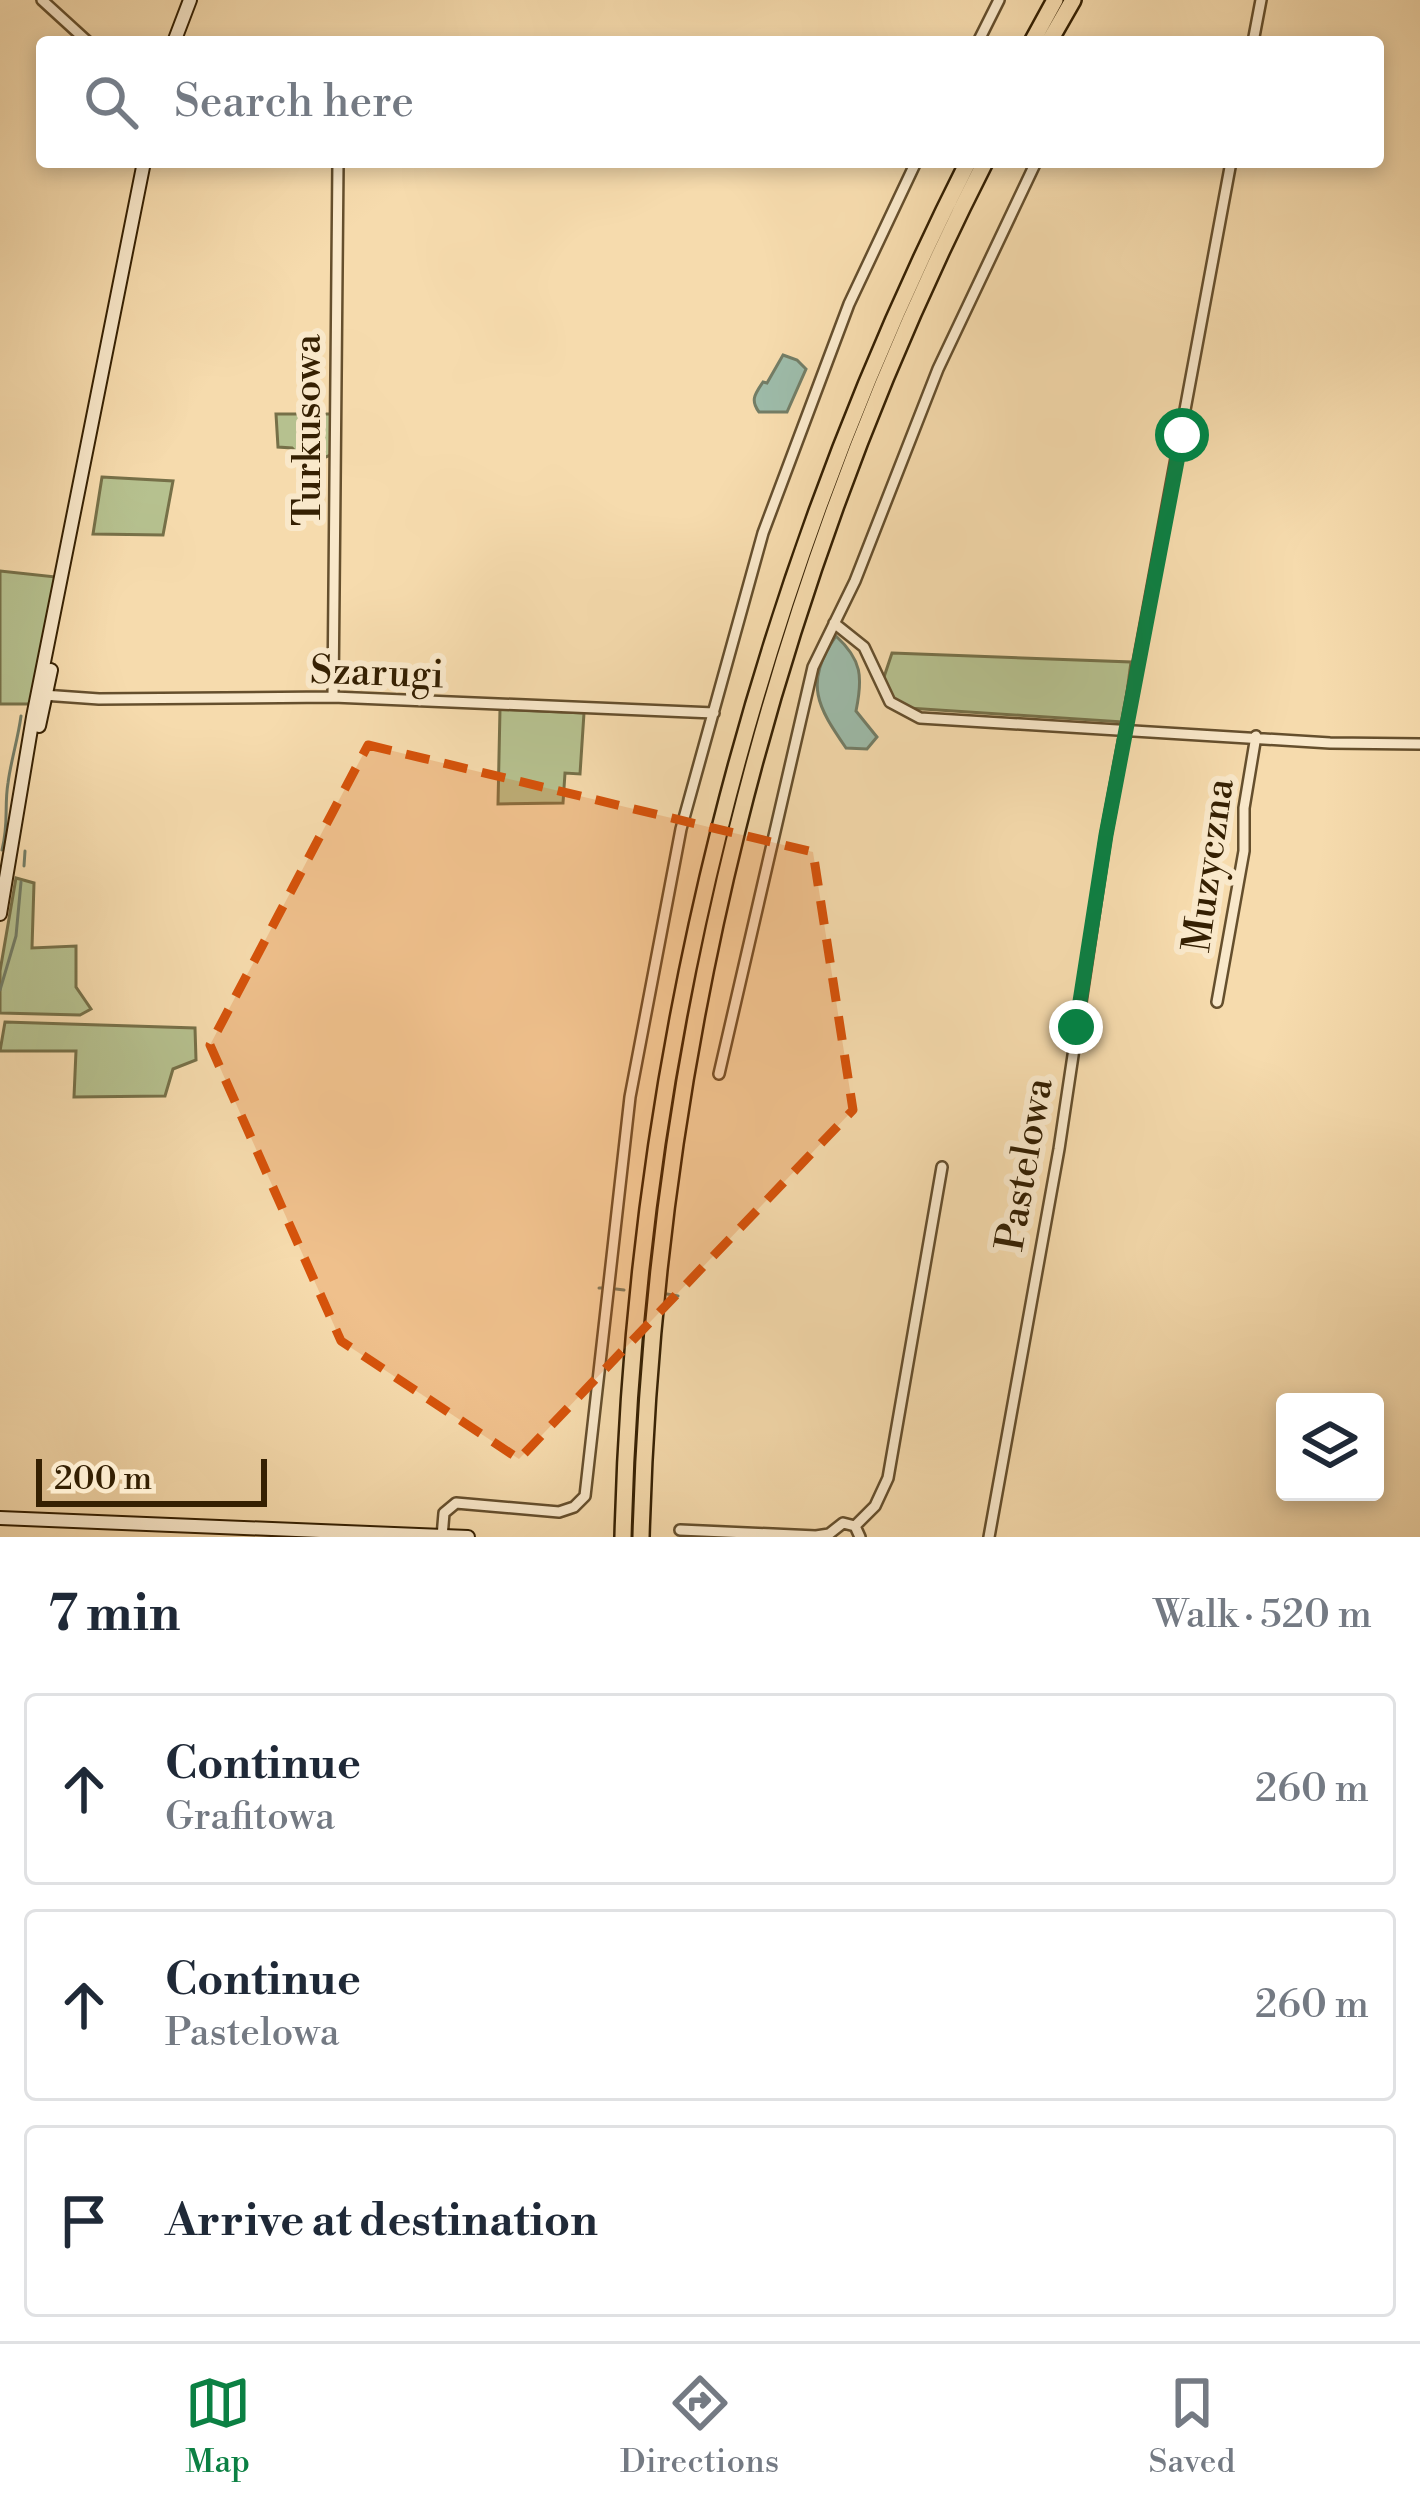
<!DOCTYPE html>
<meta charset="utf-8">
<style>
:root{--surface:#fff;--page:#f6f6f7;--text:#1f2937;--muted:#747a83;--line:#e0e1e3;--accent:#0b8043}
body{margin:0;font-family:"Libre Bodoni",serif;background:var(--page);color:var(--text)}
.controls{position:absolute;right:36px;bottom:36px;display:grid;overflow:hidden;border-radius:12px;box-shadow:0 6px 18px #0003}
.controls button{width:108px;height:108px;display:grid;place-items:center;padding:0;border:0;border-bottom:3px solid var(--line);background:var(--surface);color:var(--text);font:60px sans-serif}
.scale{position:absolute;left:36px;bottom:30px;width:231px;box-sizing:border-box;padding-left:12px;border:6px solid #352002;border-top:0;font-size:33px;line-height:42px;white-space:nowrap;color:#352002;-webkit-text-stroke:9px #f9e8ca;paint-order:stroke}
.stop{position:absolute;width:36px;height:36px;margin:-27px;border:9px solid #0b8043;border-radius:50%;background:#fff}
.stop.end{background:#0b8043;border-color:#fff;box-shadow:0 3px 12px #0008}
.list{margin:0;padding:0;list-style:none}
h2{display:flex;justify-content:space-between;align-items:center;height:156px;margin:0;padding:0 48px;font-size:51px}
h2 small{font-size:39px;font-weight:400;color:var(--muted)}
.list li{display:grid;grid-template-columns:78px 1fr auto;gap:36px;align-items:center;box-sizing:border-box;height:192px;margin:0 24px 24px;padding:0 24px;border:3px solid var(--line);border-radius:12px}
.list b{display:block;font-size:45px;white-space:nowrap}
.list p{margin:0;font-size:39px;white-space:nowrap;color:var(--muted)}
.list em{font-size:39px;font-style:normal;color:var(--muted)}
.icon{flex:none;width:66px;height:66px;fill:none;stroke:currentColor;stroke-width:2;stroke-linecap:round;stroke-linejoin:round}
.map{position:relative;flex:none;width:1420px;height:1537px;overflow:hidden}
.search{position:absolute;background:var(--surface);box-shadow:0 6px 18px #0003;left:36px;right:36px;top:36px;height:132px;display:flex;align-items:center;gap:30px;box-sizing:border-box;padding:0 42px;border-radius:12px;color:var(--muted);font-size:45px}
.sheet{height:804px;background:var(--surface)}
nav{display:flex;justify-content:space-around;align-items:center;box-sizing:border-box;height:168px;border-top:3px solid var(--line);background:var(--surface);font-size:33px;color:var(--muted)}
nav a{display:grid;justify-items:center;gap:6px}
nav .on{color:var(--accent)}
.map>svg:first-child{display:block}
.green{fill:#b6c18f;stroke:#767048;stroke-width:3}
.water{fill:#9dbba9;stroke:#737d66;stroke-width:3}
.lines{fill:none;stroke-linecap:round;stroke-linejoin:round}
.stream{stroke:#737d66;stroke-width:3}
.street-casing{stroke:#654f2d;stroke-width:14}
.secondary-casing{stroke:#352002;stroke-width:16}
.highway-casing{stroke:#352002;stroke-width:20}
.street{stroke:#f9e8ca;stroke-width:9}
.secondary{stroke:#f9e8ca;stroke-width:12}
.highway{stroke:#f6dbad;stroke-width:15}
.route{stroke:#0b8043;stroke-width:15}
.marked{fill:#d6530b;fill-opacity:0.2;stroke:#d6530b;stroke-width:9;stroke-dasharray:24 15;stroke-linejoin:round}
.labels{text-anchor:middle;stroke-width:12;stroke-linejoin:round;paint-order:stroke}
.street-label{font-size:39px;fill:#352002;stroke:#f9e8ca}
</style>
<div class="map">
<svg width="1420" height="1537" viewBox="0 0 1420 1537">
<rect width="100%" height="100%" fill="#f6dbad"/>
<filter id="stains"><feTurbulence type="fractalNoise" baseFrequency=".00167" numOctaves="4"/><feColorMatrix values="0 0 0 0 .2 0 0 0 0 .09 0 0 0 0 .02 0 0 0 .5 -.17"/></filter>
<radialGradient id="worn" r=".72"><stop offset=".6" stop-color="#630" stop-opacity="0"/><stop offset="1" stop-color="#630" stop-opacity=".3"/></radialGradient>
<!-- green -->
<path class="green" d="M 952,207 L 957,209 L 765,707 L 656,1241 L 638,1456 L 636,1537 L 630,1537 C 639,1213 692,883 800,576 C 844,450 898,329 952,207 Z
M 276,414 L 331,414 L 331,455 L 308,464 L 292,448 L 278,447 Z
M 102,477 L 173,481 L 163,535 L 93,534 Z
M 0,571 L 56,577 L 30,704 L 0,704 Z
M 892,653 L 1131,662 L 1123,722 L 908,708 L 894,699 L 883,680 Z
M 500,709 L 584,713 L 580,774 L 565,773 L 563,803 L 498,804 Z
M 16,878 L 34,883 L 32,948 L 76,946 L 76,987 L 91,1009 L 80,1015 L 0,1013 L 0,971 Z
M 5,1022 L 195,1028 L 196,1060 L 173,1069 L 165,1096 L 74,1097 L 76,1051 L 0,1051 Z"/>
<!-- water -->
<path class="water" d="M 783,355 L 797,360 L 806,369 L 787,412 L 759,412 C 750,400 755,394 763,382 L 767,383 Z
M 836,636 C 862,660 863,677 856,711 L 877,737 L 867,749 L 846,748 C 818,707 803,684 836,636 Z"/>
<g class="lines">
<!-- stream -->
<path class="stream" d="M 2,850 C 9,822 4,807 8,783 C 11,760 18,739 21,716
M 24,866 L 25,851
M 0,990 L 16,936 L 21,882
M 599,1288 L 603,1288
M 616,1289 L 624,1290
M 667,1294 L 678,1296"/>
<!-- street casing -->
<g class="street-casing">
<path id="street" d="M 42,0 L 88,42
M 978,42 L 999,0
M 1253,42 L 1261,0
M 834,623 L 864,647 L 890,702 L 920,718 L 1330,743 L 1420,744
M 43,695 L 99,699 L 333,697 L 714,713
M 333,697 L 338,162
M 1217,1002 L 1244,851 L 1244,808 L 1256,736
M 719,1074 L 813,667 L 855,581 L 938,369 L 1036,162
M 855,1526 L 875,1506 L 888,1478 L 942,1167
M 680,1530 L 816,1536 L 829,1534 L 843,1523 L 855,1526 L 860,1537
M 442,1537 L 444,1513 L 456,1503 L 559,1512 L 574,1507 L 585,1496 L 630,1097 L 681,829 L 763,533 L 849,304 L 916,162
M 989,1537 L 1059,1149 L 1106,835 L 1231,162"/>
</g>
<!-- secondary casing -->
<g class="secondary-casing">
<path id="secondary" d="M 174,42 L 190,0
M 39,726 L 51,670
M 0,914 L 33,717 L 144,162
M 0,1518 L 468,1537"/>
</g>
<!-- highway casing -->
<g class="highway-casing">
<path id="highway" d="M 1032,42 L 1055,0
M 1049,42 L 1073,0
M 623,1537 C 635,1060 753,588 968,162
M 641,1537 C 654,1061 769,587 985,162"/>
</g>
<!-- street -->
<use href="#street" class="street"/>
<!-- secondary -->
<use href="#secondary" class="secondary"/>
<!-- highway -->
<use href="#highway" class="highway"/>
</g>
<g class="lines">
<!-- route -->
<path class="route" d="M 1076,1027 L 1106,835 L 1182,435"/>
</g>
<!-- marked area -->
<path class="marked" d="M 368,745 L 813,852 L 853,1110 L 519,1459 L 341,1341 L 210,1045 Z"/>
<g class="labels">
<!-- street labels -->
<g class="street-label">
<text transform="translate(306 430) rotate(-90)" y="14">Turkusowa</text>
<text transform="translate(377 671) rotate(2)" y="14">Szarugi</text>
<text transform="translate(1207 865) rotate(-82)" y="14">Muzyczna</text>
<text transform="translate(1023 1164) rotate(-80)" y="14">Pastelowa</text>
</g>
</g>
<rect width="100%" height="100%" filter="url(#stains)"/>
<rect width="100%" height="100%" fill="url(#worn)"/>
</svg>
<div class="controls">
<button><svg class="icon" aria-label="layers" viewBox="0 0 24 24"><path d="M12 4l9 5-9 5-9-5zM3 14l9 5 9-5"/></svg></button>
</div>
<div class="scale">200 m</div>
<div class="stop" style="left:1182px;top:435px"></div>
<div class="stop end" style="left:1076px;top:1027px"></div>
<div class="search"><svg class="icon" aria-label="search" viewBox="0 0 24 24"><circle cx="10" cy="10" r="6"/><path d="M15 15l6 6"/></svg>Search here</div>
</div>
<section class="sheet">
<h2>7 min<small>Walk · 520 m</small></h2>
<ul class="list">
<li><svg class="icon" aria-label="ahead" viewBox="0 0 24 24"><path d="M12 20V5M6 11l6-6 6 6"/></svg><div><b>Continue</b><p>Grafitowa</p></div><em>260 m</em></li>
<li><svg class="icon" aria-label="ahead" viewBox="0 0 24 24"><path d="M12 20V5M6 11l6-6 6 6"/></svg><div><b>Continue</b><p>Pastelowa</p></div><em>260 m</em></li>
<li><svg class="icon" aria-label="arrive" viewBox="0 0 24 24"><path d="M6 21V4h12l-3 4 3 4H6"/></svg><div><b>Arrive at destination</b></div></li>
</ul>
</section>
<nav>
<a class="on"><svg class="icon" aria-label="map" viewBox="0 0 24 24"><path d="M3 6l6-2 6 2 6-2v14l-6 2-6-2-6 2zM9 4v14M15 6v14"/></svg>Map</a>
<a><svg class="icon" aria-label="directions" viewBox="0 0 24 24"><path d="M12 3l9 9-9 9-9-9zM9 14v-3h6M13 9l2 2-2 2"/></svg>Directions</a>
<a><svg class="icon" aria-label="saved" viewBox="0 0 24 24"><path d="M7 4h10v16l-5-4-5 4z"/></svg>Saved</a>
</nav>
